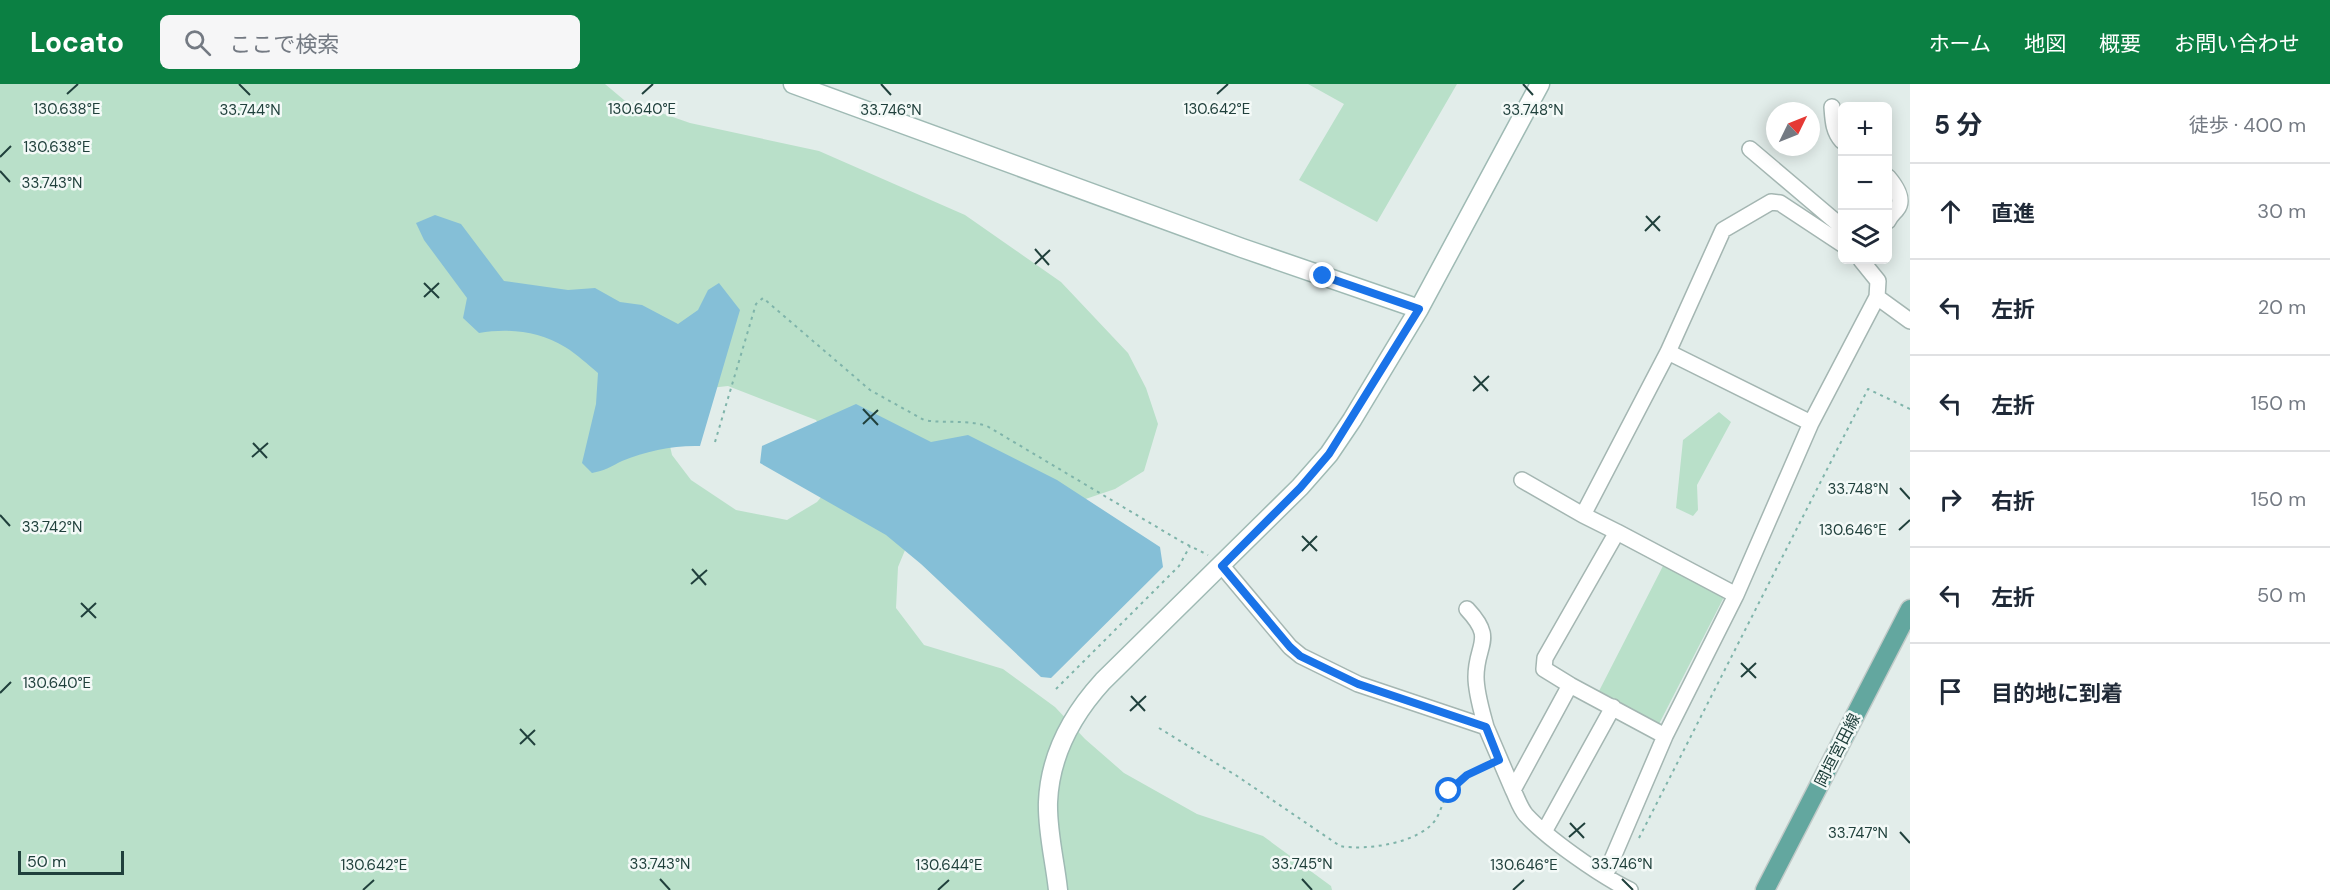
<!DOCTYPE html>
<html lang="ja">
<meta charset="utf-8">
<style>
:root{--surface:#fff;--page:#f6f6f7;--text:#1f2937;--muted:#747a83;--line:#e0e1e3;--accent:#0b8043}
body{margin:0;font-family:"DM Sans","Noto Sans JP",sans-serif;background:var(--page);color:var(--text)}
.controls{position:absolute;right:18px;top:18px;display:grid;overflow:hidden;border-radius:9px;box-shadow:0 3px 15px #0003}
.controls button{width:54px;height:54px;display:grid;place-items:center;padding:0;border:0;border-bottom:2px solid var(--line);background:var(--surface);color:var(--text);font:30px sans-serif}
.compass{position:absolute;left:1766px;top:18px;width:54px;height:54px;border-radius:50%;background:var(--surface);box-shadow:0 3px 15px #0003;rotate:47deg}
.scale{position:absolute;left:18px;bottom:15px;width:106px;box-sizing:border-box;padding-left:6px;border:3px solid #20403c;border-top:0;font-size:16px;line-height:21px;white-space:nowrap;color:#20403c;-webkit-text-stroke:4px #f3f9f7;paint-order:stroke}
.stop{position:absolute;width:18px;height:18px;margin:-14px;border:4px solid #1a73e8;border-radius:50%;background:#fff}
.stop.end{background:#1a73e8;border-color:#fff;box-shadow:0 2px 6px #0008}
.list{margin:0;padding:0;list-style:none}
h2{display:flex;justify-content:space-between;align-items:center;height:78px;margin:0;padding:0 24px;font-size:26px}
h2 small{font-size:20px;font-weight:400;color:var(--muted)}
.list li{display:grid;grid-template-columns:39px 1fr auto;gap:18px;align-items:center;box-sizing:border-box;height:96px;padding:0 24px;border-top:2px solid var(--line)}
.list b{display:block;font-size:22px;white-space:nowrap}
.list em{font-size:20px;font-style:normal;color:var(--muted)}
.icon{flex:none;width:33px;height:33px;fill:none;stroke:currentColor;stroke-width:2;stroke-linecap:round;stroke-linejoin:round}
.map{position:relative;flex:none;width:1910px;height:806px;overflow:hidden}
header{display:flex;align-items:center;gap:36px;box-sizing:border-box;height:84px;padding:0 30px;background:var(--accent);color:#fff}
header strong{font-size:28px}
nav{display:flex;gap:33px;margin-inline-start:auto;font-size:21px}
.search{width:420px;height:54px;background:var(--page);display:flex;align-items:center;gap:15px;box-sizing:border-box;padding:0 21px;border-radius:9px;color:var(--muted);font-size:22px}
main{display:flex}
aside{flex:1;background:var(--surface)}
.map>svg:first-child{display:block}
.green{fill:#b9e0c9;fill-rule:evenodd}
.water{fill:#85bfd7}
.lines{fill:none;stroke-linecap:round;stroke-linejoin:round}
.street-casing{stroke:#a4b6b2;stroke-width:18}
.secondary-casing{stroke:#9fbab4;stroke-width:21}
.primary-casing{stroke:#c1cac8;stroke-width:21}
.path{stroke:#7fb4aa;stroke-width:2;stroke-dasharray:3 4.5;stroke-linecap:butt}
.street{stroke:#fff;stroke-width:15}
.secondary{stroke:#fff;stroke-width:18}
.primary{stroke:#63a79f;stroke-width:18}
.route{stroke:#1a73e8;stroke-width:8}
.ticks{fill:none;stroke:#20403c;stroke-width:2}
.labels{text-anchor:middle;stroke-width:5;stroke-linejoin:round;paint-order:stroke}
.street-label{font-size:16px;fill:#20403c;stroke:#f3f9f7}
.ticks-label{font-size:15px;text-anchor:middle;fill:#20403c;stroke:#f3f9f7;stroke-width:5;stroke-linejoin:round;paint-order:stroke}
</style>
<header>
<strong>Locato</strong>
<div class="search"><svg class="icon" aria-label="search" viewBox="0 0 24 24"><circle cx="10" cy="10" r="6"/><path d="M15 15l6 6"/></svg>ここで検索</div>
<nav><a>ホーム</a><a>地図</a><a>概要</a><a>お問い合わせ</a></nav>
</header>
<main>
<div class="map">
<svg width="1910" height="806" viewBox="0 0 1910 806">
<rect width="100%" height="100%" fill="#e2edea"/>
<!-- green -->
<path class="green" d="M 0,0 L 605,0 L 624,16 L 690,39 L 819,67 L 965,131 L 1061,198 L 1128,269 L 1146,304 L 1158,340 L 1144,387 L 1115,405 L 1062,423 L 913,447 L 898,483 L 896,524 L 924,561 L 1003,585 L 1055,623 L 1085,655 L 1124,689 L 1197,730 L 1263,752 L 1331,802 L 1332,806 L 0,806 ZM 728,302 L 816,336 L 827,354 L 832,400 L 817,418 L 787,436 L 736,426 L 691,396 L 672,371 L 668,353 L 701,305 Z
M 1308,0 L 1457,0 L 1377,138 L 1299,96 L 1344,20 Z
M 1719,328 L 1731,338 L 1697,401 L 1698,426 L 1693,432 L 1676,424 L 1683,356 Z
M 1664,480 L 1725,511 L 1659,640 L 1598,609 Z"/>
<!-- water -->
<path class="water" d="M 435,131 L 461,140 L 504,197 L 568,206 L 595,204 L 620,218 L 642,221 L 678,240 L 698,226 L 708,206 L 719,199 L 740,226 L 700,362 C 675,361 646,367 622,377 C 612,382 604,387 592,389 L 582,379 L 596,320 L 598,289 C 588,281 577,270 565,263 C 539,247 508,244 479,249 L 463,234 L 467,214 L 424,156 L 416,139 Z
M 856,320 L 931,358 L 968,351 L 1057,396 L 1160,463 L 1163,483 L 1051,594 L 1041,593 L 921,480 L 886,451 L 760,379 L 762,362 Z"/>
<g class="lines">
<!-- street casing -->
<g class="street-casing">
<path id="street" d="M 1832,23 C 1833,36 1833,47 1842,57
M 1750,65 L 1842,143
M 1888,93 C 1894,100 1905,115 1897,125 C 1894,129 1890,132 1888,137
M 1861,176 L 1878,197 L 1877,213 L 1910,237
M 1668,268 L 1811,339
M 1522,396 L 1583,431
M 1617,448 L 1736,511
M 1222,482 L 1290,563 L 1301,572 L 1358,600 L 1486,643 L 1513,706
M 1467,525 C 1496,556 1476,559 1476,593 C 1476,609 1482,628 1486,643
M 1570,601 L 1665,652
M 1544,748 L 1613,623
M 1605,792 L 1665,652 L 1736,511 L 1811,339 L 1877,213
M 1630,806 C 1601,792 1548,755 1526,731 C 1520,724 1517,714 1513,706 L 1570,601 L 1544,585 L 1545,574 L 1617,448 L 1583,431 L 1668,268 L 1723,146 L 1771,118 L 1780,119 L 1842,160"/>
</g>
<!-- secondary casing -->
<g class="secondary-casing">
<path id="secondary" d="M 793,0 L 1242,164 L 1419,225
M 1058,806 C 1055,777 1047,747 1048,718 C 1050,670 1072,631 1103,597 L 1300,403 L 1329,370 L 1352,336 L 1419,225 L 1540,0"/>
</g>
<!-- primary casing -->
<g class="primary-casing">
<path id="primary" d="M 1765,806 L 1910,525"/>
</g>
<!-- path -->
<path class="path" d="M 715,358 L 756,220 L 763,214 L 870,306 L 924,336 C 946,340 964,335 987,342 L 1182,458 L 1208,471
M 1056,605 L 1179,482 L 1190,462
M 1159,644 L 1237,692 L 1340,762 C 1366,767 1421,759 1436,735 C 1441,727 1443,717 1448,709 C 1456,697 1472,686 1486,683
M 1639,754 L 1868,305 L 1910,325"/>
<!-- street -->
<use href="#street" class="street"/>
<!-- secondary -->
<use href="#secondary" class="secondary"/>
<!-- primary -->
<use href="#primary" class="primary"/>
</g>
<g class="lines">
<!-- route -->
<path class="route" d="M 1323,192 L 1419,225 L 1329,370 L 1300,404 L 1222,482 L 1290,563 L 1300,572 L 1358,600 L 1486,643 L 1499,676 L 1467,691 L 1449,707"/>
</g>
<!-- ticks -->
<path class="ticks" d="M 239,0 L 250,11M 881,0 L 891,11M 1523,0 L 1533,11M 67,10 L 78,0M 642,10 L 653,0M 1217,10 L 1228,0M 0,73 L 11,62M 0,87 L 10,98M 1646,132 L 1660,147M 1645,147 L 1660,132M 1035,165 L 1049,181M 1035,180 L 1050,166M 424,199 L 439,214M 424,213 L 439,199M 1474,292 L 1488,307M 1473,307 L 1489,292M 863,325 L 878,341M 863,340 L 878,326M 253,359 L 267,374M 252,373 L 268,359M 1900,404 L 1910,415M 0,431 L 10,442M 1899,446 L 1910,436M 1302,452 L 1317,467M 1302,467 L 1317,452M 692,485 L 706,501M 691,500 L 707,486M 81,519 L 96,534M 81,533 L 96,519M 1741,579 L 1756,594M 1741,593 L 1756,579M 0,609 L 11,598M 1131,612 L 1145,627M 1130,627 L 1146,612M 520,645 L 535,661M 520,660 L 535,646M 1570,739 L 1584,754M 1900,748 L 1910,759M 1569,753 L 1585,739M 660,795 L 670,806M 1302,795 L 1312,806M 1622,795 L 1633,806M 363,806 L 374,796M 938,806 L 949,796M 1513,806 L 1524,796"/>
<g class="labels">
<!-- street labels -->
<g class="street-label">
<text transform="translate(1837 666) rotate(-63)" y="6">岡垣宮田線</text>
</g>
</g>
<g class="ticks-label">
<text x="67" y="30">130.638°E</text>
<text x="642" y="30">130.640°E</text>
<text x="1217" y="30">130.642°E</text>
<text x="250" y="31">33.744°N</text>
<text x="891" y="31">33.746°N</text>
<text x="1533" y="31">33.748°N</text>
<text x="57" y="68">130.638°E</text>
<text x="52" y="104">33.743°N</text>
<text x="1858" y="410">33.748°N</text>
<text x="52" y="448">33.742°N</text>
<text x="1853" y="451">130.646°E</text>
<text x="57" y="604">130.640°E</text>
<text x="1858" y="754">33.747°N</text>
<text x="660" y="785">33.743°N</text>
<text x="1302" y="785">33.745°N</text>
<text x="1622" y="785">33.746°N</text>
<text x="374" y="786">130.642°E</text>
<text x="949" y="786">130.644°E</text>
<text x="1524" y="786">130.646°E</text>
</g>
</svg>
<div class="controls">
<button>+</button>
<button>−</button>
<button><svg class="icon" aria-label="layers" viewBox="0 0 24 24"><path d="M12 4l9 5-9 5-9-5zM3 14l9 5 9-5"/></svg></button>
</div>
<svg class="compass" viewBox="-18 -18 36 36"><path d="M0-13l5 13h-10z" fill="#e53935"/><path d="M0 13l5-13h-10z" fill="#747a83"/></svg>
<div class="scale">50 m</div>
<div class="stop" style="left:1449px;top:707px"></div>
<div class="stop end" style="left:1323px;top:192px"></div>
</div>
<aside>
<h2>5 分<small>徒歩 · 400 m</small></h2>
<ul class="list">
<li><svg class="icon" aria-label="ahead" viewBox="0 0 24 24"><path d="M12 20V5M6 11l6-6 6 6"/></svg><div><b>直進</b></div><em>30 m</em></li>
<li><svg class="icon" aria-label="left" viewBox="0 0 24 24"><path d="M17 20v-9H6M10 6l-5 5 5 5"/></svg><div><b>左折</b></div><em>20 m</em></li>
<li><svg class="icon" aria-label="left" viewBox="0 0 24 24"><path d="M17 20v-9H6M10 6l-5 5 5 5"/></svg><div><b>左折</b></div><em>150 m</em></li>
<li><svg class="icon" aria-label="right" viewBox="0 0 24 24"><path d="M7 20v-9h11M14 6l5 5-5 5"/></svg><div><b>右折</b></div><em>150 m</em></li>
<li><svg class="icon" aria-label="left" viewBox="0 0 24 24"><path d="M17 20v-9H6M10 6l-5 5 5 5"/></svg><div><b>左折</b></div><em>50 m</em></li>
<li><svg class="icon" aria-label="arrive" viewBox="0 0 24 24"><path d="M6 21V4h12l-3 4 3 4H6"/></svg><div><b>目的地に到着</b></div></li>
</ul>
</aside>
</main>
